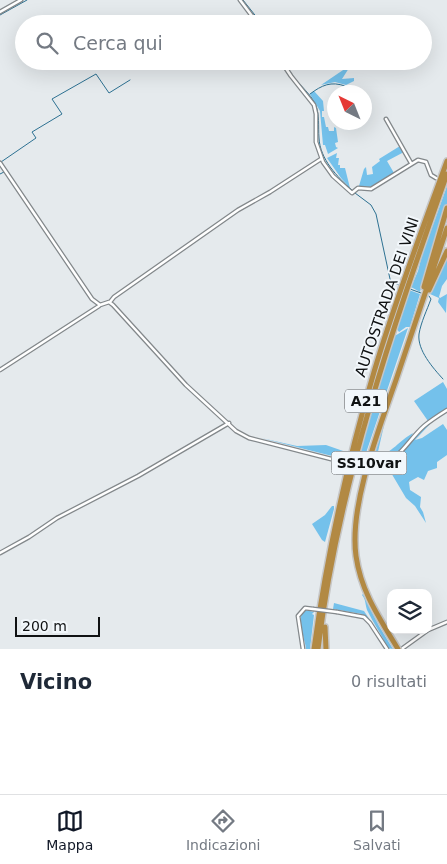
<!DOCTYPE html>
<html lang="it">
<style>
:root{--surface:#fff;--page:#f6f6f7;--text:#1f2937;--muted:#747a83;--line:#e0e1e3;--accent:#111827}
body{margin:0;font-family:"DejaVu Sans",sans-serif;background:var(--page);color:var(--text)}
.controls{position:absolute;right:15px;bottom:15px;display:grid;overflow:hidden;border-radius:10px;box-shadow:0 5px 20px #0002}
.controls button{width:45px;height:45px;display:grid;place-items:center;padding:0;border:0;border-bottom:1px solid var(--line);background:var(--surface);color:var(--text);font:25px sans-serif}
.compass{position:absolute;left:327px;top:85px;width:45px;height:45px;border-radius:50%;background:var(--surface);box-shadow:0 5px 20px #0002;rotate:317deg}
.scale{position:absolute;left:15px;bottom:12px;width:85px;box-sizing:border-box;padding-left:5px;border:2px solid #101213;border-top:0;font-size:14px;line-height:18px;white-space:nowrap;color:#101213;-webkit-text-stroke:4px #f2f7fb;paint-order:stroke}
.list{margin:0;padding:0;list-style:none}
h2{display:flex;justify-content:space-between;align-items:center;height:65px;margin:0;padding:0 20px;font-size:21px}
h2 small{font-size:16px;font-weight:400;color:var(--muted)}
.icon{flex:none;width:28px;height:28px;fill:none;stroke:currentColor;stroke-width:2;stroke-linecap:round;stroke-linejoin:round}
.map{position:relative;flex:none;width:447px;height:649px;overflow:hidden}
.search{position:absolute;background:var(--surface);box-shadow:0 5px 20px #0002;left:15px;right:15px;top:15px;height:55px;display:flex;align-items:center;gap:12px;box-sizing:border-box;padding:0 18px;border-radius:28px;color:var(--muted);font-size:19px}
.sheet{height:145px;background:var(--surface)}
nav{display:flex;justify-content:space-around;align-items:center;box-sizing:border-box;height:70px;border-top:1px solid var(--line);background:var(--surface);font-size:14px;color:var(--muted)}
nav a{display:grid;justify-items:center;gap:2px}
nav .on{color:var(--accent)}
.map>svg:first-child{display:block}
.green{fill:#74c1eb}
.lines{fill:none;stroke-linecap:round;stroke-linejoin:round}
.stream{stroke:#2d7192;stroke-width:1}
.street-casing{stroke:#83888b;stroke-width:5}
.highway-casing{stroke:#c6c6c6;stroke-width:8}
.street{stroke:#fff;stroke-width:2.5}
.highway{stroke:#b28943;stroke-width:5}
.street-bridge-casing{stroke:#83888b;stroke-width:5;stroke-linecap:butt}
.street-bridge{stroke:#fff;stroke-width:2.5}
.labels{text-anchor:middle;stroke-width:4;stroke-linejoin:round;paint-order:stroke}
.shield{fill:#f2f7fb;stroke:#545759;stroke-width:1}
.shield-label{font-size:14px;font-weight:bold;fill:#101213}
.street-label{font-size:15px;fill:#101213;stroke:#f2f7fb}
</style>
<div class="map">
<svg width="447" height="649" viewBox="0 0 447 649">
<rect width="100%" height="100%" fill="#e5eaed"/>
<!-- green -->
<path class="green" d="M 349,66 L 349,68 L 342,79 L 354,78 L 354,81 L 346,85 L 335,82 L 321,85 Z
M 314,91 L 323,101 L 324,111 L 322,111 L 322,117 L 324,117 L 326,127 L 328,127 L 329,131 L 334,131 L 334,127 L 336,128 L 338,142 L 335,143 L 336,147 L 338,148 L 328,154 L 325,145 L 323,145 L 320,111 L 310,94 Z
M 400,146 L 404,152 L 387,161 L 394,173 L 370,187 L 359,186 L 364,169 L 366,167 L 367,175 L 373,174 L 372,167 L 380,161 L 379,159 Z
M 337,153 L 336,158 L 339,158 L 338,165 L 340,165 L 340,168 L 345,168 L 350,188 L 341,178 L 327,158 Z
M 447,186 L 447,206 L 439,225 L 420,292 L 411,287 L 418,271 L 422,255 Z
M 447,256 L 447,279 L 442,286 L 439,297 L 440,298 L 447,294 L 446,313 L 438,302 L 439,298 L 430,294 Z
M 409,290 L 420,294 L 410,327 L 406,327 L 399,332 L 397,329 Z
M 408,328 L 366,453 L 368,454 L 365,464 L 358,462 C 365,421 380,378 393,337 Z
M 443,382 L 447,389 L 447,409 L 428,421 L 414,401 Z
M 385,421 L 377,456 C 391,454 400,440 413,433 C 407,446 386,468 371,466 Z
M 428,424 L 430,424 L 415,440 L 422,438 L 443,424 L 447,430 L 447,455 L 437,462 L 437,468 L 428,471 L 424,480 L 418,477 L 409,482 L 410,490 L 421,497 L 420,507 L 423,512 L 426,523 L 415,506 L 406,498 L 390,471 L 386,471 L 370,475 L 369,471 L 378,469 L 392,463 Z
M 261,438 L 297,446 L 326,445 L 346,452 L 343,457 L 340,458 Z
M 332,506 L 334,506 L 334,509 L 325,542 L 322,540 L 312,524 L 325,515 Z
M 363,594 L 379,626 L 393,649 L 388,648 C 382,635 373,623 367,610 C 365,604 366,600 362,595 Z
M 334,603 L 364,611 L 374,626 L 362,614 L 333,609 Z
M 306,610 L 314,612 L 312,614 L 314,615 L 310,649 L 306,649 C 305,637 294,618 306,610 Z"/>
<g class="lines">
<!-- stream -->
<path class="stream" d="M 243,0 L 262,24
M 0,15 L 27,0
M 283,61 L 285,65
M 295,79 C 301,86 310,94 315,103 C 320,115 318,126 319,138 C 320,159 337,177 352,190
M 310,94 C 322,85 331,81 345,86
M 1,162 L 36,138 L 32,132 L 62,114 L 52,99 L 96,74 L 109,93 L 130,80
M 0,174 L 4,172
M 355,193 L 371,205 L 376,214 L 390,279 L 392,282 L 399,285
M 410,289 L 421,293
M 429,296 L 431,299 C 427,310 421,322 419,334 C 417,350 433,368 443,379
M 99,307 L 104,305"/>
<!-- street casing -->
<g class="street-casing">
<path id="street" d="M 240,0 L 258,24
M 0,12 L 21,0
M 281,61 L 291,76 L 314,105 L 316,114 L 316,142 L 323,162 L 333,176 L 352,193 L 358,188 L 371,189 L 418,160 L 426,162 L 431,175 L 436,178
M 386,119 L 411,163
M 0,163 L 92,299 L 100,305 L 109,302 L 113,305 L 186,385 L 236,431 L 249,438 L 339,461
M 110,302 L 114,297 L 238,210 L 270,192 L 321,159
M 0,370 L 99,306
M 372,468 C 397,465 407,441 424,426 C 431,420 439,415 447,410
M 0,553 L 29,537 L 57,518 L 138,476 L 229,423
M 337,612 L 364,617 L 370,623 L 387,649
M 428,630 L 447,622
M 403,648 L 428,630
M 303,649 L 298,616 L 305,608 L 313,609"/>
</g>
<!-- highway casing -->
<g class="highway-casing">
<path id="highway" d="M 424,287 L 447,208
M 429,290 L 447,251
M 325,627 L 326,649
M 314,649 C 327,555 347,463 374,372 C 395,301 422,230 447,161
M 318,649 C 338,484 392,330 447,174
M 398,649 C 380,619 361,592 356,556 C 349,505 379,429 396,380 C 413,329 430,279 447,228"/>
</g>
<!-- street -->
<use href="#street" class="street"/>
<!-- highway -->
<use href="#highway" class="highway"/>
<!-- street-bridge casing -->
<g class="street-bridge-casing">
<path id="street-bridge" d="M 339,462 L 372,468
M 313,609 L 337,612"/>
</g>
<!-- street-bridge -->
<use href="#street-bridge" class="street-bridge"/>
</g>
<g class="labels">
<!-- shield labels -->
<g class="shield">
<rect x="345" y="389.5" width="42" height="23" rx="4"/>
<rect x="331.5" y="451.5" width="75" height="23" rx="4"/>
</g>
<g class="shield-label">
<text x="366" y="406">A21</text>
<text x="369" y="468">SS10var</text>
</g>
<!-- street labels -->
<g class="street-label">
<text transform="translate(387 297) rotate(-71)" y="5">AUTOSTRADA DEI VINI</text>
</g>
</g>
</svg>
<div class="controls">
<button><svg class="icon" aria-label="layers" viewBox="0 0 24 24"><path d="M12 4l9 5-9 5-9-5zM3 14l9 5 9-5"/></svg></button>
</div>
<svg class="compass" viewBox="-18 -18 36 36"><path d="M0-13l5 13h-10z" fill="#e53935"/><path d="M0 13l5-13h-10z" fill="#747a83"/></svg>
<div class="scale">200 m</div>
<div class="search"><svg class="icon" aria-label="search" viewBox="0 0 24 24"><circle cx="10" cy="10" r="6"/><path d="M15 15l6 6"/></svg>Cerca qui</div>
</div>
<section class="sheet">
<h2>Vicino<small>0 risultati</small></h2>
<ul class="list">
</ul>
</section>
<nav>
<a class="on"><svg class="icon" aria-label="map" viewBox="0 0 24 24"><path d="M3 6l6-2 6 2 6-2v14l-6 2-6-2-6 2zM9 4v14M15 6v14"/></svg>Mappa</a>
<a><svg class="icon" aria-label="directions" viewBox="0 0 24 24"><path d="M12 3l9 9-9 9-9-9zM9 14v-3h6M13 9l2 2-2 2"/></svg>Indicazioni</a>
<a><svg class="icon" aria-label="saved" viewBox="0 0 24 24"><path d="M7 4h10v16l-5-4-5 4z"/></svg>Salvati</a>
</nav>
